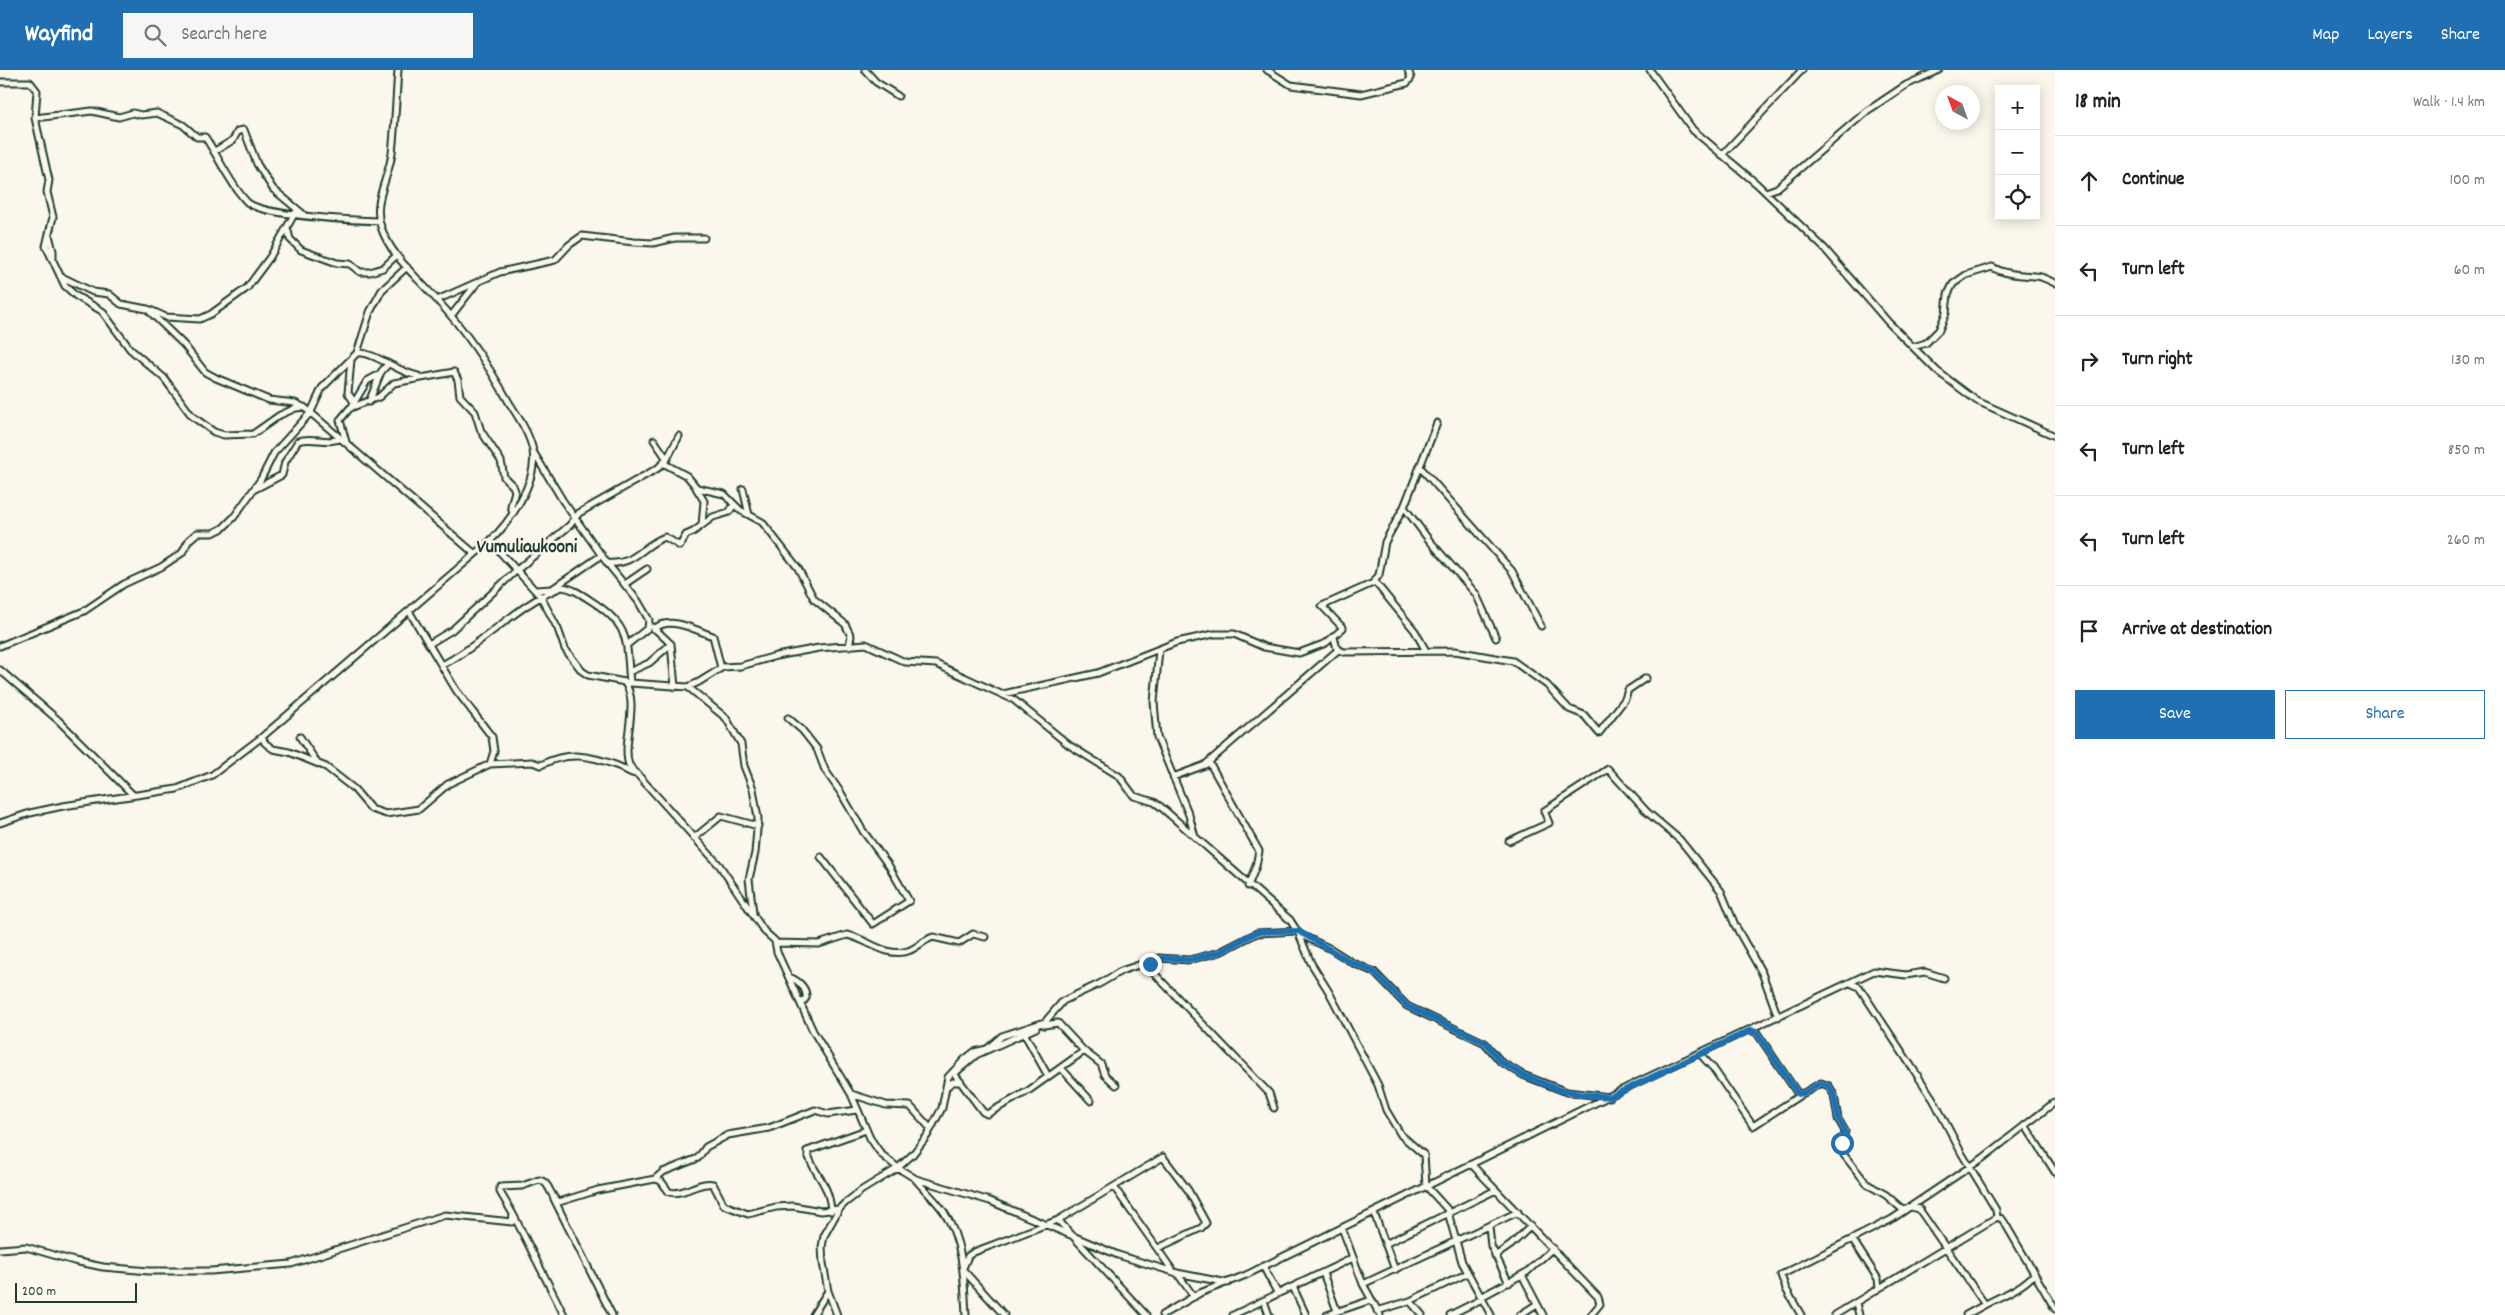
<!DOCTYPE html>
<meta charset="utf-8">
<style>
:root{--surface:#fff;--page:#f6f6f6;--text:#222;--muted:#767676;--line:#e0e0e0;--accent:#1f6fb2}
body{margin:0;font-family:Dekko,sans-serif;background:var(--page);color:var(--text)}
.controls{position:absolute;right:15px;top:15px;display:grid;overflow:hidden;border-radius:0px;box-shadow:0 2px 12px #0003}
.controls button{width:45px;height:45px;display:grid;place-items:center;padding:0;border:0;border-bottom:1px solid var(--line);background:var(--surface);color:var(--text);font:25px sans-serif}
.compass{position:absolute;left:1935px;top:15px;width:45px;height:45px;border-radius:50%;background:var(--surface);box-shadow:0 2px 12px #0003;rotate:319deg}
.scale{position:absolute;left:15px;bottom:12px;width:122px;box-sizing:border-box;padding-left:5px;border:2px solid #1f3d34;border-top:0;font-size:14px;line-height:18px;white-space:nowrap;color:#1f3d34;-webkit-text-stroke:4px #fbf7ec;paint-order:stroke}
.stop{position:absolute;width:15px;height:15px;margin:-11px;border:4px solid #1f6fb2;border-radius:50%;background:#fff}
.stop.end{background:#1f6fb2;border-color:#fff;box-shadow:0 1px 5px #0008}
.list{margin:0;padding:0;list-style:none}
h2{display:flex;justify-content:space-between;align-items:center;height:65px;margin:0;padding:0 20px;font-size:21px}
h2 small{font-size:16px;font-weight:400;color:var(--muted)}
.list li{display:grid;grid-template-columns:32px 1fr auto;gap:15px;align-items:center;box-sizing:border-box;height:90px;padding:0 20px;border-top:1px solid var(--line)}
.list b{display:block;font-size:19px;white-space:nowrap}
.list em{font-size:16px;font-style:normal;color:var(--muted)}
.actions{display:flex;gap:10px;padding:15px 20px}
.actions a{flex:1;padding:11px 0;border:1px solid var(--accent);border-radius:0px;text-align:center;font-size:18px;color:var(--accent)}
.actions .main{background:var(--accent);color:#fff}
.icon{flex:none;width:28px;height:28px;fill:none;stroke:currentColor;stroke-width:2;stroke-linecap:round;stroke-linejoin:round}
.map{position:relative;flex:none;width:2055px;height:1245px;overflow:hidden}
header{display:flex;align-items:center;gap:30px;box-sizing:border-box;height:70px;padding:0 25px;background:var(--accent);color:#fff}
header strong{font-size:24px}
nav{display:flex;gap:28px;margin-inline-start:auto;font-size:18px}
.search{width:350px;height:45px;background:var(--page);display:flex;align-items:center;gap:12px;box-sizing:border-box;padding:0 18px;border-radius:0px;color:var(--muted);font-size:19px}
main{display:flex}
aside{flex:1;background:var(--surface)}
.map>svg:first-child{display:block}
.lines{fill:none;stroke-linecap:round;stroke-linejoin:round}
.minor-casing{stroke:#1f3d34;stroke-width:9}
.minor{stroke:#fbf7ec;stroke-width:5}
.route{stroke:#1f6fb2;stroke-width:6}
.labels{text-anchor:middle;stroke-width:5;stroke-linejoin:round;paint-order:stroke}
.quarter-label{font-size:19px;font-weight:bold;fill:#1f3d34;stroke:#fbf7ec}
</style>
<header>
<strong>Wayfind</strong>
<div class="search"><svg class="icon" aria-label="search" viewBox="0 0 24 24"><circle cx="10" cy="10" r="6"/><path d="M15 15l6 6"/></svg>Search here</div>
<nav><a>Map</a><a>Layers</a><a>Share</a></nav>
</header>
<main>
<div class="map">
<svg width="2055" height="1245" viewBox="0 0 2055 1245">
<rect width="100%" height="100%" fill="#fbf7ec"/>
<filter id="ink" filterUnits="userSpaceOnUse"><feTurbulence type="fractalNoise" baseFrequency=".02" numOctaves="2"/><feDisplacementMap in="SourceGraphic" scale="10" xChannelSelector="R" yChannelSelector="G"/><feConvolveMatrix kernelMatrix="1 2 1 2 8 2 1 2 1" color-interpolation-filters="sRGB"/></filter>
<g filter="url(#ink)">
<g class="lines">
<!-- minor casing -->
<g class="minor-casing">
<path id="minor" d="M 865,0 L 876,12 L 898,26
M 1267,0 L 1291,15 L 1361,24 L 1407,13 L 1411,8 L 1408,0
M 1650,0 L 1693,60 L 1757,114 L 1824,178 L 1888,252 L 1937,301 L 1977,331 L 2055,366
M 0,12 L 30,12 L 37,21 L 35,48 L 49,110 L 47,122 L 53,147 L 46,176 L 65,216 L 76,226 L 102,241 L 130,279 L 164,308 L 192,346 L 214,362 L 224,365 L 253,364 L 280,345 L 296,338 L 304,337 L 475,484
M 35,48 L 92,41 L 119,47 L 133,43 L 141,45 L 157,43 L 183,55 L 197,67 L 205,67 C 218,86 231,116 247,132 C 262,146 354,150 379,151
M 215,81 L 233,70 L 238,61 L 244,60 L 257,94 L 273,119 L 303,144
M 1722,85 L 1802,0
M 1766,122 L 1777,118 L 1867,41 L 1906,15 L 1939,0
M 287,157 L 290,169 L 301,180 L 337,193 L 350,194 L 360,202 L 370,202 L 383,198 L 397,185
M 49,165 L 53,181 L 53,190
M 60,206 L 93,222 L 109,224 L 121,234 L 147,239 L 184,275 L 205,302 L 216,308 L 269,330 L 295,333 L 301,336
M 437,230 L 500,202 L 555,190 L 569,175 L 582,166 L 634,172 L 653,173 L 675,168 L 704,168
M 148,239 L 166,247 L 200,249 L 211,244 L 247,218 L 270,187 L 295,143
M 451,246 L 477,213
M 1913,277 L 1926,273 L 1939,260 L 1946,243 L 1948,224 L 1953,214 L 1966,205 L 1992,197 C 2006,205 2020,205 2036,206 C 2042,206 2049,211 2055,213
M 357,283 C 373,281 399,303 418,306
M 351,290 L 348,323 L 354,332
M 369,332 L 381,302 L 388,294
M 351,338 L 367,311 L 380,304
M 654,370 L 667,389
M 346,372 L 340,350 L 350,338 L 379,327 L 394,313 L 454,302 L 458,310 L 460,326 L 475,342 L 481,361 L 501,391 L 504,407 L 513,416 L 515,421 L 511,436 L 513,444
M 534,383 L 563,431 L 607,493 L 638,531 L 649,550 L 648,558 L 628,574
M 663,393 L 687,406 L 697,418 L 724,424 L 740,440 L 762,452 L 798,498 L 814,529 L 845,554 L 851,566 L 849,576
M 1420,397 L 1512,501 L 1541,556
M 696,418 L 704,431 L 702,455
M 255,419 L 282,405 L 285,392 L 298,371 C 313,366 327,375 342,368
M 743,419 L 749,445
M 1404,437 L 1429,470 L 1476,524 L 1496,568
M 490,471 L 541,527 L 558,559 L 565,579 L 582,601 L 588,605 L 630,613 L 688,617 L 699,612 L 723,597 L 741,596 L 776,586 L 819,578 L 866,574 L 905,592 L 936,594 L 1014,630 L 1069,675 L 1119,706 L 1134,726 L 1154,732 L 1161,737 L 1290,850 L 1299,864 L 1311,893 L 1329,922 L 1378,1015 L 1386,1040 L 1401,1065 L 1424,1085 L 1426,1116 L 1447,1139 L 1462,1192 L 1491,1245
M 607,493 C 635,496 642,475 665,467 L 680,476 L 686,465 L 693,462 L 713,447 L 729,442 L 734,435
M 1375,512 L 1415,561 L 1426,581
M 625,514 L 647,499
M 536,520 L 552,519 L 602,485
M 653,557 L 671,574 L 675,617
M 654,559 C 670,545 695,560 713,566 L 721,598
M 1334,567 L 1337,579 L 1344,582 L 1455,581 L 1513,591 L 1547,615 L 1569,639 L 1584,645 L 1599,663 L 1625,629 L 1628,620 L 1646,608
M 429,574 L 452,560 L 517,500 L 570,455 L 579,443 L 658,398 L 667,389 L 679,366
M 0,576 L 84,541 L 124,514 L 161,497 L 182,483 L 189,470 L 197,463 L 213,463 L 223,458 L 234,447 L 261,409 L 274,383 L 311,342 L 322,318 L 357,283 L 370,242 L 382,220 L 407,197
M 1159,580 L 1154,632 L 1157,667 L 1189,745 L 1195,767
M 442,595 C 484,574 517,534 562,517 C 572,518 581,524 590,530 C 631,556 626,570 630,613
M 0,600 L 58,650 L 133,725
M 629,602 L 649,593 L 671,574
M 624,612 C 641,632 621,673 629,695 L 720,796 L 764,861 L 775,871 L 777,882 L 813,961 L 851,1024 L 870,1068 L 881,1084 L 898,1098 L 916,1109 L 990,1131 L 1118,1185 L 1177,1203 L 1228,1213
M 688,617 L 726,648 L 741,674 L 744,696 L 753,719 L 758,748 L 755,783 L 749,809 L 753,843
M 1003,624 L 1098,603 L 1177,572 L 1214,564 L 1234,564 L 1264,577 L 1299,583 L 1326,573 L 1343,558 L 1322,536 L 1373,513 L 1379,505 L 1385,472 L 1404,437 L 1437,353
M 788,648 L 802,660 L 817,679 L 825,700 L 841,723 L 863,761 L 889,796 L 909,831 L 873,854 L 821,787
M 262,667 L 265,673 L 273,679 L 289,682 L 326,697 L 354,719 L 371,739 L 386,744 L 419,739 L 448,714 L 490,694 L 494,681 L 492,667 L 456,620 L 409,541
M 300,667 L 316,691
M 1209,692 L 1259,781 L 1256,796 L 1248,816
M 490,694 L 532,692 L 541,695 C 568,681 590,685 618,696 C 624,698 629,703 636,704
M 1173,707 L 1205,695 L 1338,580
M 0,753 L 30,743 L 63,736 L 177,719 L 212,705 L 262,667 L 490,471 C 510,452 538,411 533,381 C 530,365 519,348 510,334 C 488,295 467,262 436,229 C 417,207 390,185 381,157 C 372,132 389,108 392,83 C 395,56 396,28 398,0
M 694,768 L 721,746 L 758,756
M 1509,771 L 1549,753 L 1544,741 L 1608,699 L 1647,742 L 1680,770 L 1721,821 L 1735,855 L 1762,903 L 1778,947
M 1299,864 L 1331,879 L 1353,893 L 1374,902 L 1407,936 L 1485,973 L 1501,992 L 1523,1005 L 1567,1022 L 1610,1027
M 776,873 L 819,874 L 847,865 C 868,869 885,888 908,881 C 917,878 924,870 933,867 L 959,873 L 973,864 L 985,867
M 1152,890 L 1151,900 L 1269,1023 L 1274,1038
M 789,907 C 798,910 807,918 806,928 L 801,934
M 1850,913 L 1859,917 L 1933,1029 L 1962,1084 L 1996,1140 L 1997,1147
M 1044,955 L 1058,953 L 1084,981 L 1101,994 L 1105,1005 L 1116,1015
M 1751,960 L 1757,963 L 1798,1024 L 1804,1023 L 1821,1013 L 1829,1016 L 1834,1025 L 1838,1049 L 1845,1061 L 1842,1078 L 1844,1085 L 1867,1114 L 1886,1125 L 1902,1139 L 1911,1137 L 1919,1139 L 1984,1233 L 1986,1234 C 2001,1226 2024,1217 2034,1204
M 1024,963 L 1048,1006
M 1699,983 L 1713,998 L 1753,1056 L 1802,1024
M 1061,998 L 1091,1031
M 953,1002 L 983,1042 L 987,1044 L 1028,1021 L 1084,981
M 955,1003 L 976,985 L 1036,958
M 946,1017 L 953,1012 L 961,1012
M 851,1024 L 886,1035 L 910,1036 L 931,1059
M 2025,1055 L 2055,1102
M 1472,1095 L 1598,1227 L 1600,1234 L 1591,1245
M 655,1109 L 663,1102 L 698,1088 L 706,1077 L 728,1065 L 769,1058 L 815,1040 L 828,1044 L 857,1040
M 916,1110 C 925,1121 936,1130 944,1142 C 964,1173 964,1210 966,1245
M 1114,1117 L 1173,1201
M 554,1129 L 612,1245
M 831,1141 C 829,1111 813,1105 807,1081 L 866,1060
M 1374,1143 L 1395,1200
M 514,1146 L 564,1245
M 1058,1150 L 1146,1245
M 1489,1156 L 1491,1176 L 1509,1213
M 1342,1158 L 1363,1214 L 1380,1245
M 1853,1170 L 1878,1209 L 1879,1218
M 1385,1174 L 1496,1120
M 0,1179 L 26,1177 L 74,1191 L 103,1197 L 149,1201 L 211,1201 L 291,1194 L 445,1145 L 512,1152 L 513,1144 L 500,1122 L 500,1117 L 522,1116 L 539,1110 C 551,1112 549,1127 559,1132 L 598,1120 L 655,1109 L 661,1111 L 669,1122 C 684,1126 698,1111 713,1114 L 724,1135 L 748,1144 L 776,1137 L 793,1136 L 821,1141 L 839,1139
M 1495,1186 L 1511,1175 L 1531,1156
M 1263,1196 L 1278,1224
M 963,1198 L 968,1186 L 974,1182 L 1058,1150 L 1163,1087 L 1188,1120 L 1206,1153 L 1201,1158 L 1158,1178
M 964,1201 L 1004,1245
M 1177,1203 L 1194,1227
M 1323,1203 L 1337,1241
M 1522,1205 L 1543,1245
M 1363,1214 L 1518,1142
M 1293,1217 L 1306,1245
M 1481,1227 L 1527,1202 L 1553,1178
M 1264,1231 L 1269,1245
M 1410,1231 L 1422,1245
M 1856,1233 L 1859,1245
M 1377,1241 L 1410,1231 L 1468,1203
M 813,1245 L 828,1221
M 837,1245 L 828,1221 L 823,1193 L 822,1177 L 824,1166 L 839,1139 L 845,1133 L 862,1120 L 898,1098 L 913,1084 L 927,1066 L 942,1038 L 948,1007 L 965,989 L 974,982 L 987,979 L 1002,966 L 1045,952 L 1063,931 L 1101,913 L 1121,901 L 1159,888 L 1189,890 L 1220,882 L 1257,863 L 1297,861
M 1162,1245 L 1200,1223 L 1246,1205 L 1642,1010 L 1874,901 L 1906,905 L 1925,902 L 1944,908
M 1233,1245 L 1353,1188
M 1327,1245 L 1371,1230
M 1450,1245 L 1482,1229
M 1520,1245 L 1537,1234
M 1801,1245 L 1786,1219 L 1781,1205 L 1892,1149 L 1983,1088 L 2055,1032
M 1835,1245 L 1997,1147 L 2002,1149 L 2006,1155 L 2055,1239
M 1966,1245 L 1986,1234"/>
</g>
<!-- minor -->
<use href="#minor" class="minor"/>
</g>
</g>
<g class="lines" filter="url(#ink)">
<!-- route -->
<path class="route" d="M 1150,894 L 1152,890 L 1164,888 L 1189,890 L 1220,882 L 1257,862 L 1298,861 L 1353,893 L 1374,902 L 1407,936 L 1486,973 L 1501,992 L 1523,1005 L 1560,1020 L 1579,1024 L 1610,1027 L 1751,960 L 1757,963 L 1798,1024 L 1804,1023 L 1821,1013 L 1829,1016 L 1834,1025 L 1838,1048 L 1845,1061 L 1842,1073"/>
</g>
<g class="labels">
<!-- quarter labels -->
<g class="quarter-label">
<text x="527" y="482">Vumuliaukooni</text>
</g>
</g>
</svg>
<div class="controls">
<button>+</button>
<button>−</button>
<button><svg class="icon" aria-label="locate" viewBox="0 0 24 24"><circle cx="12" cy="12" r="6"/><path d="M12 2v4M12 18v4M2 12h4M18 12h4"/></svg></button>
</div>
<svg class="compass" viewBox="-18 -18 36 36"><path d="M0-13l5 13h-10z" fill="#e53935"/><path d="M0 13l5-13h-10z" fill="#767676"/></svg>
<div class="scale">200 m</div>
<div class="stop" style="left:1842px;top:1073px"></div>
<div class="stop end" style="left:1150px;top:894px"></div>
</div>
<aside>
<h2>18 min<small>Walk · 1.4 km</small></h2>
<ul class="list">
<li><svg class="icon" aria-label="ahead" viewBox="0 0 24 24"><path d="M12 20V5M6 11l6-6 6 6"/></svg><div><b>Continue</b></div><em>100 m</em></li>
<li><svg class="icon" aria-label="left" viewBox="0 0 24 24"><path d="M17 20v-9H6M10 6l-5 5 5 5"/></svg><div><b>Turn left</b></div><em>60 m</em></li>
<li><svg class="icon" aria-label="right" viewBox="0 0 24 24"><path d="M7 20v-9h11M14 6l5 5-5 5"/></svg><div><b>Turn right</b></div><em>130 m</em></li>
<li><svg class="icon" aria-label="left" viewBox="0 0 24 24"><path d="M17 20v-9H6M10 6l-5 5 5 5"/></svg><div><b>Turn left</b></div><em>850 m</em></li>
<li><svg class="icon" aria-label="left" viewBox="0 0 24 24"><path d="M17 20v-9H6M10 6l-5 5 5 5"/></svg><div><b>Turn left</b></div><em>260 m</em></li>
<li><svg class="icon" aria-label="arrive" viewBox="0 0 24 24"><path d="M6 21V4h12l-3 4 3 4H6"/></svg><div><b>Arrive at destination</b></div></li>
</ul>
<div class="actions"><a class="main">Save</a><a>Share</a></div>
</aside>
</main>
